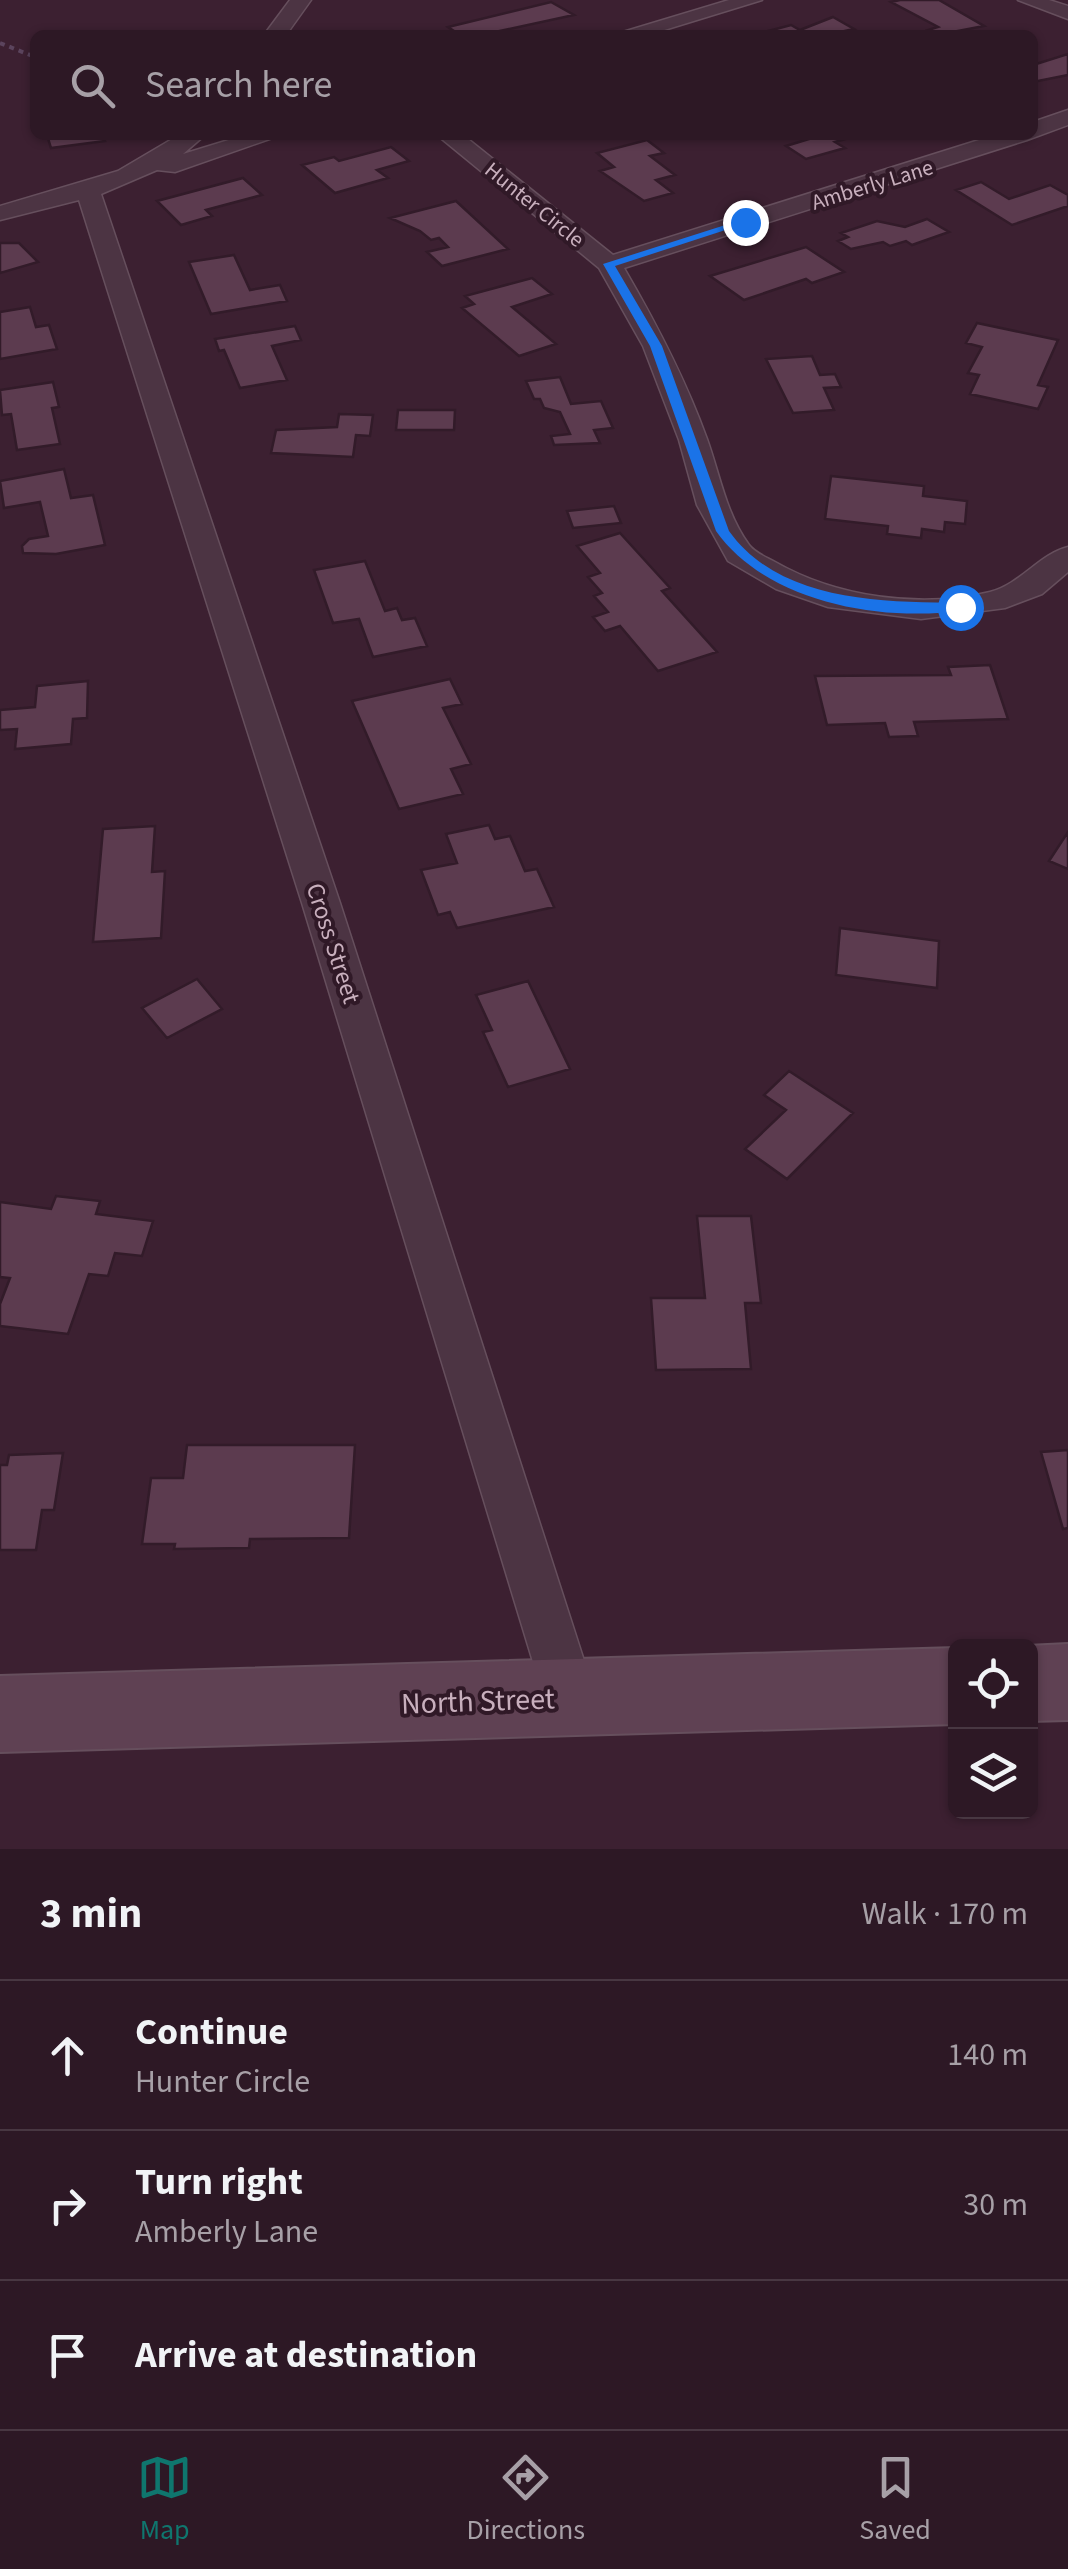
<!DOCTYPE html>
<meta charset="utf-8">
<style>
:root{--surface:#2d1825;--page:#392532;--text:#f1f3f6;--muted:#a7a0a7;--line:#483742;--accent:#0f766e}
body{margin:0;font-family:"Source Sans 3",sans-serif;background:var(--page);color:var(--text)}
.controls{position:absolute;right:30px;bottom:30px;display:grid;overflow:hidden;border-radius:15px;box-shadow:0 2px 8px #0004}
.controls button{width:90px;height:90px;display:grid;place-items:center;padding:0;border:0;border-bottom:2px solid var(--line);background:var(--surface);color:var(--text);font:50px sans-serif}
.stop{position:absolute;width:30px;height:30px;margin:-22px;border:8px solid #1a73e8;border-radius:50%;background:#fff}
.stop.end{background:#1a73e8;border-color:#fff;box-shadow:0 2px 10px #0008}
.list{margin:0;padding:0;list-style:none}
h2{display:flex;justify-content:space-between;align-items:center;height:130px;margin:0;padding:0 40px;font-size:42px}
h2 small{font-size:32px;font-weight:400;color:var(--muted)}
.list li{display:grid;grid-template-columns:65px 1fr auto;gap:30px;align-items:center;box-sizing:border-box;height:150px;padding:0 40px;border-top:2px solid var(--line)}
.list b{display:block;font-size:38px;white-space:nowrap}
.list p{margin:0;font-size:32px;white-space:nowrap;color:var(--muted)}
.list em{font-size:32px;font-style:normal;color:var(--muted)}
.icon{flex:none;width:55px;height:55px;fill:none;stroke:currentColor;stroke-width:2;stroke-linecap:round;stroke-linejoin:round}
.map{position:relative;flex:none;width:1068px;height:1849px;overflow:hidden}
.search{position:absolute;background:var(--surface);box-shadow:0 2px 8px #0004;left:30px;right:30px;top:30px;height:110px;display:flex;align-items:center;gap:25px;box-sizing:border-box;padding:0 35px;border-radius:15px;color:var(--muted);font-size:38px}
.sheet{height:580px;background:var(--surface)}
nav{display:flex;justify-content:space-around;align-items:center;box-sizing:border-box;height:140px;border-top:2px solid var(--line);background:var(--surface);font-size:28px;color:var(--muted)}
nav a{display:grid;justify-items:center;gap:5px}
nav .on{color:var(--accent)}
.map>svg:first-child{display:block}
.building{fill:#5c3b4f;stroke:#321b29;stroke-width:2.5}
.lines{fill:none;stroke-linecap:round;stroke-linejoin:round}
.street-casing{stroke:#664f5d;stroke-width:3}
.secondary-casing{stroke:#664f5d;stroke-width:4}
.path{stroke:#5b445d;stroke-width:4;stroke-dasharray:5 5;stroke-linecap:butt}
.street{fill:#4c3443;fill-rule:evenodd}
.secondary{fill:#5f4153;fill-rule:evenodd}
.route{fill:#1a73e8}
.labels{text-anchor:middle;stroke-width:8;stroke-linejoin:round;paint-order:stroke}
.far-street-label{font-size:22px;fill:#c8afbd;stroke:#301927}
.street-label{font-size:25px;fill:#c8afbd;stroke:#301927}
.near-street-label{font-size:30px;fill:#c8afbd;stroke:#301927}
</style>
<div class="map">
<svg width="1068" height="1849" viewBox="0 0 1068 1849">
<rect width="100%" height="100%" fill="#3c2031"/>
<!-- building -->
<path class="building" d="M 900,0 L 939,0 L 984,26 L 937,35 L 928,30 L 938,27 L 891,2 Z
M 551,2 L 574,15 L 481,35 L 460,35 L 448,27 Z
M 833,17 L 854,29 L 831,34 L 753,35 L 791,25 L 800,30 Z
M 1068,54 L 1068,75 L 1033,82 L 1033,65 Z
M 47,135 L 103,135 L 105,141 L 51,148 Z
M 822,135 L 859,135 L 835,142 L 845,148 L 806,159 L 786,146 Z
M 647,140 L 664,153 L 650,156 L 675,175 L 656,180 L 673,193 L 644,201 L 600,171 L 614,167 L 597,153 Z
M 391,147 L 409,161 L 377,170 L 388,178 L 335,193 L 302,165 L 334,157 L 339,161 Z
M 243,178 L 262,195 L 206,210 L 212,216 L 181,225 L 157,201 Z
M 981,182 L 1009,199 L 1050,185 L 1068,195 L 1068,206 L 1012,225 L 956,190 Z
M 456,201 L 508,249 L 442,266 L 427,252 L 448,247 L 439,238 L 431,240 L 420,231 L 390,218 Z
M 927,219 L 949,232 L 912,245 L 906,241 L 890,246 L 883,242 L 851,249 L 838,241 L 848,237 L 841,233 L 877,221 L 905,227 Z
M 0,243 L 19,243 L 38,262 L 0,273 Z
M 806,247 L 844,272 L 812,283 L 806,279 L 744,300 L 710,276 Z
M 234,255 L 250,290 L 280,285 L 287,301 L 211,314 L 189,262 Z
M 532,278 L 552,294 L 512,307 L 556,344 L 519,356 L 462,308 L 474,304 L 465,296 Z
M 30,307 L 36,327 L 49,325 L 57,349 L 0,359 L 0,312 Z
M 977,323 L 1058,340 L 1038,385 L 1048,387 L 1038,409 L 970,394 L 979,375 L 968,373 L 982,347 L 966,343 Z
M 295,326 L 301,340 L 272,346 L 287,380 L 240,388 L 224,350 L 219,351 L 215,339 Z
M 812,356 L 820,375 L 835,374 L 841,387 L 824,388 L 834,410 L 793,413 L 766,359 Z
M 560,377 L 571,404 L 601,401 L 613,428 L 594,430 L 600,443 L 554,445 L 551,436 L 570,434 L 560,412 L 544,408 L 540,399 L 534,399 L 526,381 Z
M 53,382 L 59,407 L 52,408 L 60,444 L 17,450 L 11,414 L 2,415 L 0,390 Z
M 398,410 L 455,410 L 454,430 L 396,430 Z
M 339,414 L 373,415 L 370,436 L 356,435 L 353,457 L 271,453 L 276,430 L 337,427 Z
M 64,469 L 71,498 L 93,495 L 105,545 L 56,554 L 23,553 L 22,546 L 29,539 L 48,536 L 40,502 L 4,508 L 0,481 Z
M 831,476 L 924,486 L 923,496 L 967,501 L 965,524 L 945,522 L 944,532 L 922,529 L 921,538 L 887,534 L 888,526 L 825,519 Z
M 614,506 L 621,523 L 573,528 L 567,511 Z
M 620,533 L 670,588 L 662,591 L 717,652 L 658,671 L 620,626 L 605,631 L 593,617 L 608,612 L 594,596 L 602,593 L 588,577 L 600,573 L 577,546 Z
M 365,561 L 385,611 L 397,608 L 402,620 L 415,618 L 427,646 L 373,657 L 359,619 L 333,623 L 314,570 Z
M 990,665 L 1008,719 L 914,722 L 918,736 L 889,737 L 885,723 L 827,725 L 815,676 L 951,675 L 948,667 Z
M 450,679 L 462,704 L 443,708 L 471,764 L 451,769 L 463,794 L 399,809 L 352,701 Z
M 88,681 L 87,718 L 73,719 L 71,744 L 15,749 L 17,729 L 0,730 L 0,710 L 35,707 L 37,686 Z
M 489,825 L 495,839 L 510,836 L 525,871 L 537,869 L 554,907 L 457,928 L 450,912 L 438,915 L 421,870 L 457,863 L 446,834 Z
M 155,826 L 152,872 L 165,871 L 161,938 L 93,942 L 103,829 Z
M 1068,832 L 1068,869 L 1049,861 Z
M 840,928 L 939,941 L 937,988 L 836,975 Z
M 197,979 L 222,1009 L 167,1038 L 142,1008 Z
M 528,981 L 570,1069 L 508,1087 L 483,1032 L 492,1030 L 476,995 Z
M 789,1071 L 853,1113 L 787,1179 L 745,1149 L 786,1110 L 764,1095 Z
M 56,1196 L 100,1201 L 96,1214 L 153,1221 L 142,1256 L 115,1253 L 108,1276 L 89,1274 L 68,1334 L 0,1326 L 0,1304 L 10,1278 L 0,1277 L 0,1202 L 51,1209 Z
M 697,1216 L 751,1216 L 761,1303 L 745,1303 L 751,1369 L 656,1370 L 651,1298 L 705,1298 Z
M 187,1445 L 355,1445 L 349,1538 L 250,1539 L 249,1548 L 174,1549 L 175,1544 L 142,1544 L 151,1478 L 183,1478 Z
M 1068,1450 L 1068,1528 L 1063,1529 L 1041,1452 Z
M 63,1453 L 54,1510 L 42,1510 L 36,1550 L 0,1550 L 0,1465 L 7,1465 L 9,1455 Z"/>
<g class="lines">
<!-- street casing -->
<g class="street-casing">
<path id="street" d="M 290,0 L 311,0 L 286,35 L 264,35 Z
M 729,0 L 762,0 L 648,35 L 613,35 Z
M 1018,0 L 1049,0 L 1068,6 L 1068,19 Z
M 1068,110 L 1068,125 L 1027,140 L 624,268 C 656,323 685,378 707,439 C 720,475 726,514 749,545 C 755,553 766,557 775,562 C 836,597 920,609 990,592 C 1021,584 1039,554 1068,547 L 1068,572 L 1042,594 L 1005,608 L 921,619 L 828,607 L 776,589 L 728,561 L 697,505 L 679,440 L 643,346 L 599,268 L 437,135 L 463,135 L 613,255 L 995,135 L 1033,135 L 1033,122 Z
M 179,135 L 205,135 L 183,154 L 245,135 L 281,135 L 175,172 L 157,170 L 101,194 L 340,903 L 596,1698 L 588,1716 L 570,1724 L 552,1716 L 544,1698 L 302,903 L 79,200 L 0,220 L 0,206 L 118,171 Z"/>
</g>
<!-- secondary casing -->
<g class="secondary-casing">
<path id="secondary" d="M 1068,1644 L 1068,1720 L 1030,1721 L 1027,1646 Z
M 956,1648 L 956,1724 L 0,1752 L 0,1676 Z"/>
</g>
<!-- path -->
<path class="path" d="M 0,43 L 35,57"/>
<!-- street -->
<use href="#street" class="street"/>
<!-- secondary -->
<use href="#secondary" class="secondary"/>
</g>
<!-- route -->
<path class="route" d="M 741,220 L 750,222 L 615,266 L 662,346 L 729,531 C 780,602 881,602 960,603 L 965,610 C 882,623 766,602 716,531 L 650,346 L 603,264 Z"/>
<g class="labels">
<!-- far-street labels -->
<g class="far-street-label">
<text transform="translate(872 184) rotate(-17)" y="8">Amberly Lane</text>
<text transform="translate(535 204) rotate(39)" y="8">Hunter Circle</text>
</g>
<!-- street labels -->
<g class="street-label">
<text transform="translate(334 943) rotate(72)" y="9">Cross Street</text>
</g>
<!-- near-street labels -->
<g class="near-street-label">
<text transform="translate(478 1701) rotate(-2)" y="10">North Street</text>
</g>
</g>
</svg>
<div class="controls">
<button><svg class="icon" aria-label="locate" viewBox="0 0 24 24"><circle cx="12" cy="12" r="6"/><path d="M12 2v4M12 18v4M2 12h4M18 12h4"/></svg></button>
<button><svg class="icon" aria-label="layers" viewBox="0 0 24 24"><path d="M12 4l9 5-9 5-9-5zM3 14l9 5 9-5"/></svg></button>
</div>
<div class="stop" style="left:960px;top:607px"></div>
<div class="stop end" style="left:745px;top:222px"></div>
<div class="search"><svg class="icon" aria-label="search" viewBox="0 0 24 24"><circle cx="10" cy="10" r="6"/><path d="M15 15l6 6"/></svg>Search here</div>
</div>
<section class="sheet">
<h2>3 min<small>Walk · 170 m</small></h2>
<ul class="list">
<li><svg class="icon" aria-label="ahead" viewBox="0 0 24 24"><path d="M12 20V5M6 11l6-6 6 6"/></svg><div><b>Continue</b><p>Hunter Circle</p></div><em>140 m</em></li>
<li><svg class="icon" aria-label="right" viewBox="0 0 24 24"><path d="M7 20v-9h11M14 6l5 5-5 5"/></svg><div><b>Turn right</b><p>Amberly Lane</p></div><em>30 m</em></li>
<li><svg class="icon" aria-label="arrive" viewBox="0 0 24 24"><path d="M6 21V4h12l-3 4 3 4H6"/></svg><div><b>Arrive at destination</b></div></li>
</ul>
</section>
<nav>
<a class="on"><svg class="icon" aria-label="map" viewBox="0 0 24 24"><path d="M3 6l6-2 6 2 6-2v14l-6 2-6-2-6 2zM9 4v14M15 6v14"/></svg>Map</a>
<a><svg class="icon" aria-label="directions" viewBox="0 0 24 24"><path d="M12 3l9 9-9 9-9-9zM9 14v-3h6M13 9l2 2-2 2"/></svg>Directions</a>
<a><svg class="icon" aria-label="saved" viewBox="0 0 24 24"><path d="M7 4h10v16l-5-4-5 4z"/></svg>Saved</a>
</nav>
